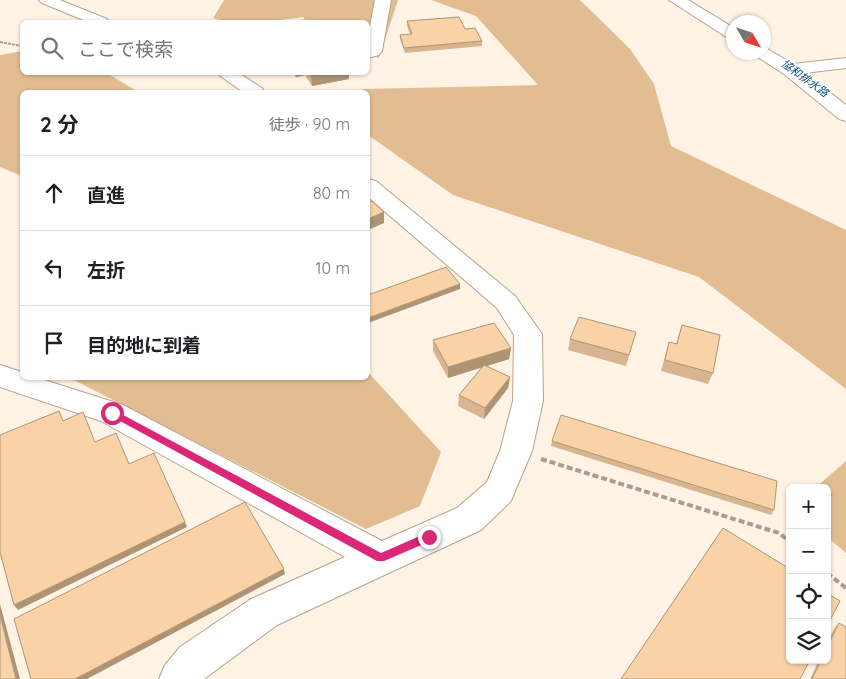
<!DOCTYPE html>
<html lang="ja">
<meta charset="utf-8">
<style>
:root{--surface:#fff;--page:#f2f2f2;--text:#202124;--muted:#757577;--line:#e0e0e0}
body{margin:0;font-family:Quicksand,"Noto Sans JP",sans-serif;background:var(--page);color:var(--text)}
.controls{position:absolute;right:15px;bottom:15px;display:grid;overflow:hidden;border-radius:8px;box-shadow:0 1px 4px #0004}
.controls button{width:45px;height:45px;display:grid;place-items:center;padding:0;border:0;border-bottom:1px solid var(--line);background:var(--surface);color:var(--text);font:25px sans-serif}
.compass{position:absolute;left:726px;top:15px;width:45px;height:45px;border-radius:50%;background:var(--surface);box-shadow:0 1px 4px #0004;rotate:129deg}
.stop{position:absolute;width:15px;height:15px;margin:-11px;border:4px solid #db2777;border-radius:50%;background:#fff}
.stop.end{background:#db2777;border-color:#fff;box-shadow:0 1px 5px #0008}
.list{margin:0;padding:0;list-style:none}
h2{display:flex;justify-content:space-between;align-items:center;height:65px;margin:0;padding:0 20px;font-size:21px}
h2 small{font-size:16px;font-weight:400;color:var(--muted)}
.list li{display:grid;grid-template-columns:32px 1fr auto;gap:15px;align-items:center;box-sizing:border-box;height:75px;padding:0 20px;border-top:1px solid var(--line)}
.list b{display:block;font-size:19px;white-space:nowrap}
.list em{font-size:16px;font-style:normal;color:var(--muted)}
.icon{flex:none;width:28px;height:28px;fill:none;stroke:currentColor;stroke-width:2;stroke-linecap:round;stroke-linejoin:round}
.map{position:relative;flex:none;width:846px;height:679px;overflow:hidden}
.search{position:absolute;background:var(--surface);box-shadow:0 1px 4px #0004;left:20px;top:20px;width:350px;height:55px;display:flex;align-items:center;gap:12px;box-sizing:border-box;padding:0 18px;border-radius:8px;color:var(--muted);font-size:19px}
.panel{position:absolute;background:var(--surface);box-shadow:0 1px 4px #0004;left:20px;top:90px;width:350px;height:290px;border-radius:8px}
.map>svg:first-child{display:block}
.forest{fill:#e2bd92}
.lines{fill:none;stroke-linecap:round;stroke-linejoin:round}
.minor-casing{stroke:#b6a38f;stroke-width:2}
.path-far1{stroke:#a79d91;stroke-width:2;stroke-dasharray:3 1;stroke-linecap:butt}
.path{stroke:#a79d91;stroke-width:4;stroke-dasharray:6 3;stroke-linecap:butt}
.minor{fill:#fff;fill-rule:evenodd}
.wall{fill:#d6b590}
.shaded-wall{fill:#ae9475}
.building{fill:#f9d3a7;stroke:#ae9475}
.route{fill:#db2777}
.labels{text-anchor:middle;stroke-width:4;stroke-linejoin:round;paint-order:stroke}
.far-water-label{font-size:11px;font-style:italic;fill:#004a79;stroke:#fff}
</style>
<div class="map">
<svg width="846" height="679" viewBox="0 0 846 679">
<rect width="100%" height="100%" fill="#fef3e5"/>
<!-- forest -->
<path class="forest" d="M 224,0 L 398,0 L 379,58 L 368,54 L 368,22 L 306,22 L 303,17 C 273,21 242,27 213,18 Z
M 431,0 L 580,0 L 630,49 L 654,84 L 671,146 L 846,230 L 846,389 L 699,277 L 453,195 L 368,135 L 368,92 L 360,92 L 363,89 L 538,85 L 476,16 Z
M 22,51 L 22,72 L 107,73 L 138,92 L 22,92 L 22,176 L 0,167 L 0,55 Z
M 368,372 L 441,452 L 420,506 L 366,529 L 70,378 L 368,378 Z
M 846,461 L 846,553 L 827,537 L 827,488 L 815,488 Z"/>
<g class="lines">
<!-- minor casing -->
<g class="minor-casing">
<path id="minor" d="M 39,0 L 60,0 L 107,19 L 109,22 L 88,22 L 42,3 Z
M 375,0 L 391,0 L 382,51 L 379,55 L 368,58 L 368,37 Z
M 669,0 L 688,0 L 734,28 L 734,40 L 728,38 Z
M 764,47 L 793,64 L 846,58 L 846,68 L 805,73 L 846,105 L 846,121 L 839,119 L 784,74 L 756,56 L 754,52 L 764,52 Z
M 215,72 L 237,72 L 262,88 L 264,92 L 243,92 Z
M 368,179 L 376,181 L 515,296 L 542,334 L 543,401 L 532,451 L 515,491 L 511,501 L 481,530 L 277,625 L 204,679 L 159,679 L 165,665 L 180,647 L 251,599 L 345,557 L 101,421 L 0,387 L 0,365 L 22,372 L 22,378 L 38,378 L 123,405 L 382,541 L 457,508 L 487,482 L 500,451 L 513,401 L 514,335 L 497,308 L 368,197 Z"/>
</g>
<!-- path-far1 -->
<path class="path-far1" d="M 0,42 L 22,46"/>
<!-- path -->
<path class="path" d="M 541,459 L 779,533 L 790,542
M 827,573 L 846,588"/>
<!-- minor -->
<use href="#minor" class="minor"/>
</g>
<!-- wall -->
<path class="wall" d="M 407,21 L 465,29 L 482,41 L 482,46 L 405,53 L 400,39 L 400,35 L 410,34 L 407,26 Z
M 292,72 L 349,72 L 349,79 L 312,86 L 305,75 L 296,77 Z
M 682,325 L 713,373 L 708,384 L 661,371 L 669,342 L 676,344 Z
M 636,332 L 626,366 L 568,350 L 570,339 Z
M 433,340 L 511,348 L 509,359 L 487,366 L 510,377 L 508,388 L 484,419 L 458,406 L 459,395 L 482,367 L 448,378 L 433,351 Z
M 552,441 L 774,510 L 771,515 L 551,446 Z
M 839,623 L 846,679 L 810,679 L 819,660 L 827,660 L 827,643 L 835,627 Z"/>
<!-- shaded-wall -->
<path class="shaded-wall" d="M 295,72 L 305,72 L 305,75 L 296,77 Z
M 330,72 L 349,72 L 349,79 L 312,86 L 311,76 Z
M 384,212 L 384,223 L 368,230 L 368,219 Z
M 460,284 L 460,289 L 368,323 L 368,318 Z
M 511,348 L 509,359 L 448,378 L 448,367 Z
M 510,377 L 508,388 L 484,419 L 485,408 Z
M 185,522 L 187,527 L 18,610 L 14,605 Z
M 284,569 L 285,574 L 87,679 L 75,679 Z
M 0,604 L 20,679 L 16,679 L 0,615 Z"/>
<!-- building -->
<path class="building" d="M 459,17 L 465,29 L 475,28 L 482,41 L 404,48 L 400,35 L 412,34 L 407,21 Z
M 309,72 L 330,72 L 311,76 Z
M 372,201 L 384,212 L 368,219 L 368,203 Z
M 446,267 L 460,284 L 368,318 L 368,295 Z
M 579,317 L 636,332 L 629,355 L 570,339 Z
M 494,323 L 511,348 L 448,367 L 433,340 Z
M 682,325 L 720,335 L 713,373 L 665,360 L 669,342 L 677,344 Z
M 484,365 L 510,377 L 485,408 L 459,395 Z
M 59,411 L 63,421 L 83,412 L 95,442 L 116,433 L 129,464 L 154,453 L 185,522 L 14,605 L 0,552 L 0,435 Z
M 561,415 L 777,481 L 774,510 L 552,441 Z
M 245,502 L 284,569 L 75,679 L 31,679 L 14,619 Z
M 723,528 L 790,569 L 790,660 L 810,660 L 800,679 L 621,679 Z
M 827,593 L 840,601 L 827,626 Z
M 0,615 L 16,679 L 0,679 Z
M 839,623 L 846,627 L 846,679 L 812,679 L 821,660 L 827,660 L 827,647 Z"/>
<!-- route -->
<path class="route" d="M 112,409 L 381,553 L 429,532 L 434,537 L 433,540 L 384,561 L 377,561 L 109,415 L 108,413 Z"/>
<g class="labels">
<!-- far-water labels -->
<g class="far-water-label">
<text transform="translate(805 78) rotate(36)" y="4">協和排水路</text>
</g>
</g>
</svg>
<div class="controls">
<button>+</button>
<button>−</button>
<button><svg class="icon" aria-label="locate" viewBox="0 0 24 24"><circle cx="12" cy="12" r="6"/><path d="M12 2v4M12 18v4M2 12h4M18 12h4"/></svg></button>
<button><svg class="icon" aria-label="layers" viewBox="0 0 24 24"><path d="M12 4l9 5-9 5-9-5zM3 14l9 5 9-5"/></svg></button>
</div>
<svg class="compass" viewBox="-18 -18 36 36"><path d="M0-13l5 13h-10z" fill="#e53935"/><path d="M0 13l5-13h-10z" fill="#757577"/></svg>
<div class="stop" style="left:112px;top:413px"></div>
<div class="stop end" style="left:429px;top:537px"></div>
<div class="search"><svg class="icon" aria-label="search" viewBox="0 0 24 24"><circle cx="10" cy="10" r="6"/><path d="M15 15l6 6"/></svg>ここで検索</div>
<section class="panel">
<h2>2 分<small>徒歩 · 90 m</small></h2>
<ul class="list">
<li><svg class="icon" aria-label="ahead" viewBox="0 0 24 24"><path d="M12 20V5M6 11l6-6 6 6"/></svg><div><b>直進</b></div><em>80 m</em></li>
<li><svg class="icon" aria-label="left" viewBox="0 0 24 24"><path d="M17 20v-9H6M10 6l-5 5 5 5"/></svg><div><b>左折</b></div><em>10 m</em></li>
<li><svg class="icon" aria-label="arrive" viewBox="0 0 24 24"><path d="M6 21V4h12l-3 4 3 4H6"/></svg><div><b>目的地に到着</b></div></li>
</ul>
</section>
</div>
